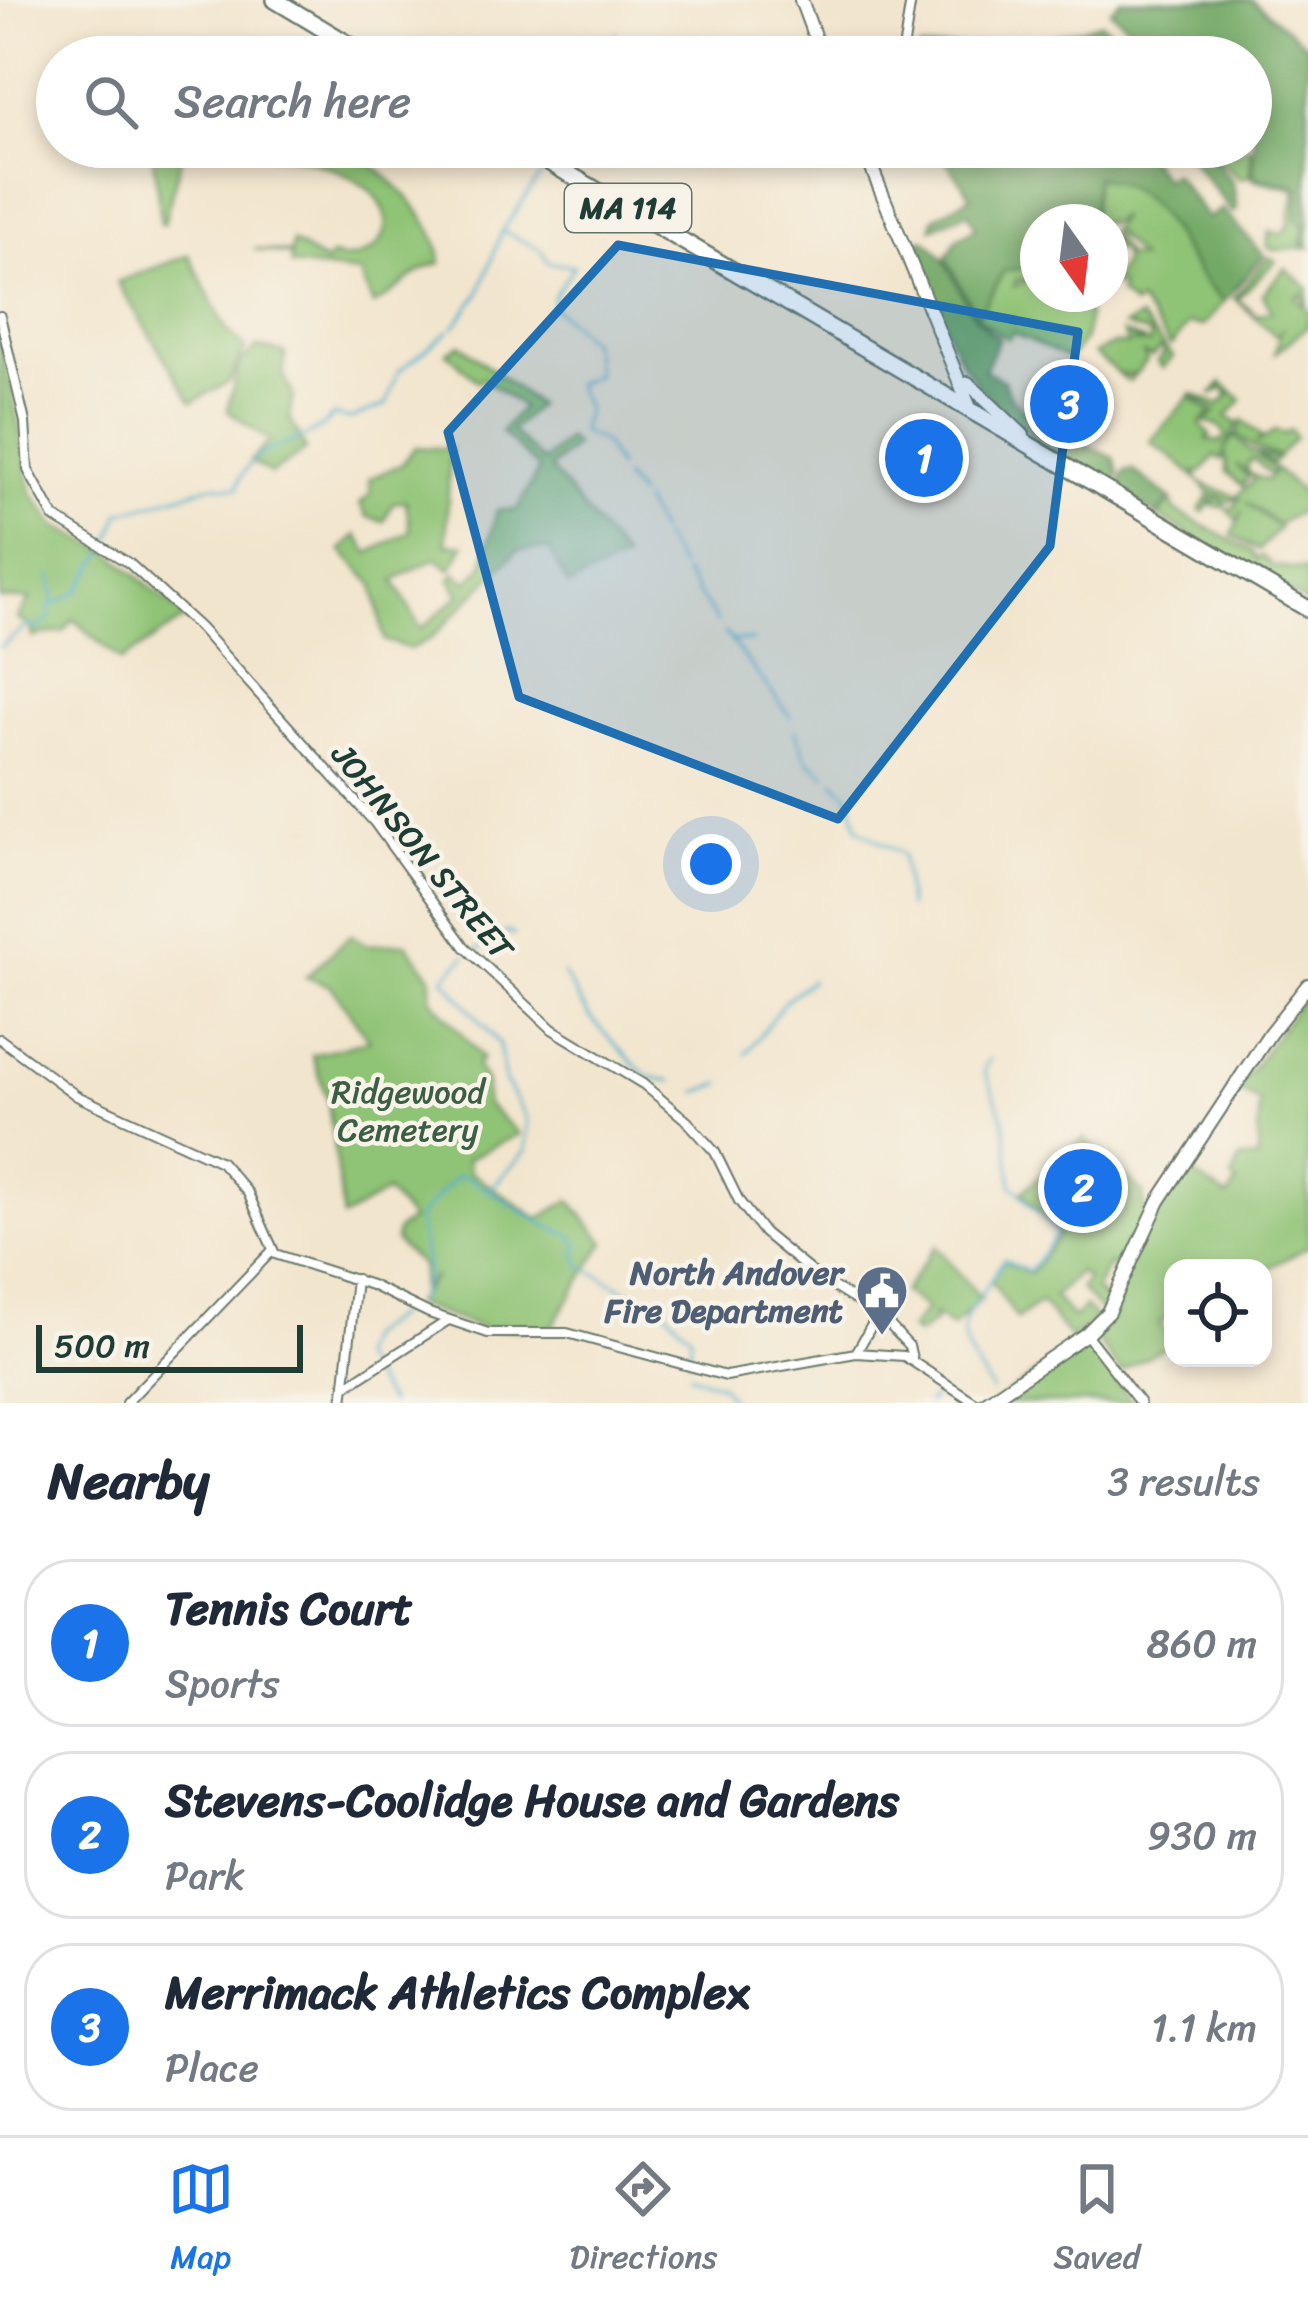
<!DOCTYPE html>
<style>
:root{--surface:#fff;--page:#f2f2f3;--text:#1f2937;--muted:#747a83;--line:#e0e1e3;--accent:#1a73e8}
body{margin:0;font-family:Sriracha,sans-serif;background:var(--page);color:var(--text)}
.controls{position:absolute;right:36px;bottom:36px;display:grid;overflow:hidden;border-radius:24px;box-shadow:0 6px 18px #0003}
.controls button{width:108px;height:108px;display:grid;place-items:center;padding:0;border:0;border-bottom:3px solid var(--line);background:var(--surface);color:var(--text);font:60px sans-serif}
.compass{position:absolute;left:1020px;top:204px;width:108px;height:108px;border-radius:50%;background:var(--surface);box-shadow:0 6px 18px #0003;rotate:166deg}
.scale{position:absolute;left:36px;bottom:30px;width:267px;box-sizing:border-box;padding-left:12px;border:6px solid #1f3d34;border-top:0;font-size:33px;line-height:42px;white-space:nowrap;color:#1f3d34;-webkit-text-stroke:9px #f7f3e8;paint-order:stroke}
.you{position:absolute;left:711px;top:864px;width:42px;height:42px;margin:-30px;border:9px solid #fff;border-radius:50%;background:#1a73e8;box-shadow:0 0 0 18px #1a73e833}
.badge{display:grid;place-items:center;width:78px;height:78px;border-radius:50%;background:var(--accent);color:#fff;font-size:39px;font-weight:700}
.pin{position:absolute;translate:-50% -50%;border:6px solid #fff;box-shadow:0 3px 12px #0006}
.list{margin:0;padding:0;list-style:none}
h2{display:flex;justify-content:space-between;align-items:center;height:156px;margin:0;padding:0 48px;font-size:51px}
h2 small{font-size:39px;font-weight:400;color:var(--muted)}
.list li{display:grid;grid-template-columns:78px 1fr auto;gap:36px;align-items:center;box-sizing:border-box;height:168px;margin:0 24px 24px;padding:0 24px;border:3px solid var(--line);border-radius:48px}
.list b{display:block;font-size:45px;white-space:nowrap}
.list p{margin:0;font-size:39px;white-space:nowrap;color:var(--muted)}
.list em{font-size:39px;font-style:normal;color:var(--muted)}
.icon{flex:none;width:66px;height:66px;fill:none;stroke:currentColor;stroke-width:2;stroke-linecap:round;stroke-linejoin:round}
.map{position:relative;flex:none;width:1308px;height:1403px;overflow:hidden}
.search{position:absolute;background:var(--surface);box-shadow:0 6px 18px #0003;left:36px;right:36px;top:36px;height:132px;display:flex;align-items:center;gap:30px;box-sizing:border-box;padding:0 42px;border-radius:66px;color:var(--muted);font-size:45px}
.sheet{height:732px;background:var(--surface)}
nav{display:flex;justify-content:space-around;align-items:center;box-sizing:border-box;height:168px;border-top:3px solid var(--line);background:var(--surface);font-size:33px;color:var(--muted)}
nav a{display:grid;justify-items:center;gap:6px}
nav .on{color:var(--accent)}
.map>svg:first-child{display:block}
.green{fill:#8fc375;stroke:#578054;stroke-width:3}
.forest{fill:#73a966;stroke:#49734d;stroke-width:3}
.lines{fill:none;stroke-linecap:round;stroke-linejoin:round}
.stream{stroke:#4dafcc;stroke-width:3}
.minor-casing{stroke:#69786a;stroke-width:12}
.major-casing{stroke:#69786a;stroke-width:16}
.highway-casing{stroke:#69786a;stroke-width:20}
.minor{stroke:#fff;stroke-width:8}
.major{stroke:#fff;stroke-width:12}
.highway{stroke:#fff;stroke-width:15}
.marked{fill:#1f6fb2;fill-opacity:0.2;stroke:#1f6fb2;stroke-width:9;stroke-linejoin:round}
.labels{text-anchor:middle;stroke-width:9;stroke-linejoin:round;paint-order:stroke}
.shield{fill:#f7f3e8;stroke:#60746a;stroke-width:3}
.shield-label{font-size:30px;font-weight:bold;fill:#1f3d34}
.street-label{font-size:33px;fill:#1f3d34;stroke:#f7f3e8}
.park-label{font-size:33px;fill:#3b5e44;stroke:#f7f3e8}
.service-label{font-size:33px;font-weight:bold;fill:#4e5e75;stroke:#f7f3e8;text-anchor:end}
</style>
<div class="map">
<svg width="1308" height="1403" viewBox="0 0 1308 1403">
<rect width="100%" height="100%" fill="#f7f3e8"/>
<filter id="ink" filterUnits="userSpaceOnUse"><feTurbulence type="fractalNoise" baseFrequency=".00833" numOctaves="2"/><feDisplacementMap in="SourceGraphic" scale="24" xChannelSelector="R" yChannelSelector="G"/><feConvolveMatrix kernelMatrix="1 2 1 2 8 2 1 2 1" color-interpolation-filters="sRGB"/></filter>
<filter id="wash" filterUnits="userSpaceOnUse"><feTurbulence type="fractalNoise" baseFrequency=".004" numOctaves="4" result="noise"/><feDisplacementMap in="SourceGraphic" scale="48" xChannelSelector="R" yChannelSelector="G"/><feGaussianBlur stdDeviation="2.7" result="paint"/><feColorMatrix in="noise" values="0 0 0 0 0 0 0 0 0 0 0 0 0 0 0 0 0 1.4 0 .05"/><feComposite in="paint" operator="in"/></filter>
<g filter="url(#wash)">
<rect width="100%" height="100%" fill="#f2e5cd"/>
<!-- green -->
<path class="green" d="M 152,147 L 184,147 L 164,223 L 161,224 Z
M 265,147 L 350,147 C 385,174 438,216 441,263 C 414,268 398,293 373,305 L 360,273 L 291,265 L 291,255 L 254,249 L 291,253 L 292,242 L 326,263 L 331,256 C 362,267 401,238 381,204 C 364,175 301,153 270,155 Z
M 1222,147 L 1233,154 L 1249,147 L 1254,176 L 1298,186 L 1297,219 L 1306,228 L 1304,246 L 1308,248 L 1272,250 L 1267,246 L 1269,231 L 1281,234 L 1289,226 L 1295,189 L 1252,179 L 1251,150 L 1249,176 L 1241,179 L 1214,156 Z
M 1116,177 C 1175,212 1180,265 1224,302 L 1203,326 L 1189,324 L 1171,346 L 1139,302 L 1133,306 L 1119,294 L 1120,284 L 1110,286 L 1124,262 L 1121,251 L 1110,248 L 1110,233 L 1126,256 L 1139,258 L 1111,229 L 1121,216 L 1110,223 L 1092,222 L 1092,179 Z
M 189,255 L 226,329 L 245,348 L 230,381 L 192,402 L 117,282 Z
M 1268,257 L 1276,261 L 1237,299 L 1257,315 L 1272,311 L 1263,294 L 1285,268 L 1308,288 L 1305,306 L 1301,293 L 1295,298 L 1308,310 L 1308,326 L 1275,353 L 1281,331 L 1276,336 L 1234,298 Z
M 1038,265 L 1038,280 L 1017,279 L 1014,286 L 1031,279 L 1038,283 L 1038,294 L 1060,294 L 1088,314 L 1085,339 L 1069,359 L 1012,332 L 1008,339 L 977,317 L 1004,271 Z
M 1140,318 L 1173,357 L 1163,368 L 1157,362 L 1164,354 L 1161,348 L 1152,357 L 1144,354 L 1147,361 L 1130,380 L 1131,374 L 1124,374 L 1127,380 L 1094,354 L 1114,344 L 1128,344 L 1123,333 L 1145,341 L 1132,342 L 1150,344 L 1150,334 L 1125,326 Z
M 0,332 L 32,493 L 56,526 L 112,554 L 186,618 L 121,661 L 73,619 L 65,631 L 33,637 L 31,626 L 17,619 L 30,599 L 0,599 Z
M 460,344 L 537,405 L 511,431 L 543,462 L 567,438 L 575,446 L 550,468 L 624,559 L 568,586 L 549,549 L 518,550 L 430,639 L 410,649 L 384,640 L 374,585 L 341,550 L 357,535 L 369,553 L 410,531 L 406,501 L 393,503 L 384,521 L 367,517 L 360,504 L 371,493 L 369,479 L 402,464 L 415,447 L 450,449 L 446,544 L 464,545 L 451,570 L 436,558 L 394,580 L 421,629 L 460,595 L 451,579 L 456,573 L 467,582 L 483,567 L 497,510 L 517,510 L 539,469 L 501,432 L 522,407 L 482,378 L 478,382 L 447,352 Z
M 257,347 L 285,353 L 283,375 L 293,395 L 289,417 L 306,450 L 271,474 L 250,461 L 270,441 L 227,410 L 240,363 Z
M 1222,383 L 1242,400 L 1227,417 L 1238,423 L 1224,450 L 1235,436 L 1251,452 L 1278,458 L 1272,464 L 1261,455 L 1259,457 L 1275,469 L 1270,474 L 1253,459 L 1246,465 L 1249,472 L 1236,465 L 1248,477 L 1243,486 L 1227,472 L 1225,451 L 1222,460 L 1215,456 L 1201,473 L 1195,472 L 1200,483 L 1235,496 L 1230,502 L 1221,498 L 1226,508 L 1211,505 L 1220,496 L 1215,495 L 1204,512 L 1200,510 L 1210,494 C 1197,476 1172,456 1150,442 L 1190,396 L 1211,413 L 1200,424 L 1210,435 L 1207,439 L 1220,442 L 1226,436 L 1220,426 L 1205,422 L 1216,412 L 1191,393 L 1219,405 L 1230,394 L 1222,389 L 1211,395 Z
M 1243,420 L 1261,436 L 1258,442 L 1276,430 L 1283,434 L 1291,430 L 1295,438 L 1279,456 L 1254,448 L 1237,434 Z
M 1276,470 L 1308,498 L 1308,506 L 1278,524 L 1246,502 L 1279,528 L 1259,550 L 1232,535 L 1243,511 L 1237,520 L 1227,509 L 1236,507 L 1236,497 L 1242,500 L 1237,496 L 1254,480 L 1249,474 L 1267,480 Z
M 1172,500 L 1174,510 L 1253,552 L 1257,560 L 1262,556 L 1273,566 L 1308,570 L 1308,604 L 1158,516 Z
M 351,935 L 367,945 L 406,943 L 431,976 L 431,998 L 482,1058 L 476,1065 L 486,1082 L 486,1104 L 519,1134 L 467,1159 L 470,1172 L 539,1219 L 570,1200 L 605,1242 L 551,1328 L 487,1330 L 413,1304 L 436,1275 L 420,1291 L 422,1267 L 395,1241 L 397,1230 L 411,1220 L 386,1192 L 343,1218 L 328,1100 L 312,1055 L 369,1040 L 331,986 L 306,977 Z
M 1303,997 L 1308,1002 L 1308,1247 L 1263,1271 L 1173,1268 L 1173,1314 L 1159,1323 L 1173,1342 L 1121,1372 L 1093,1336 L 1113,1318 L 1121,1275 L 1109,1264 L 1095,1290 L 1109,1302 L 1102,1313 L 1080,1288 L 1087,1279 L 1079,1272 L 1054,1297 L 1073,1318 L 1085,1307 L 1096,1319 L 1071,1339 L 1040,1302 L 1017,1319 L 991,1281 L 1003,1260 L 1030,1274 L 1060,1234 L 1022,1192 L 1084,1138 L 1143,1193 L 1144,1211 L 1154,1217 L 1185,1169 L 1228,1197 L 1237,1183 L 1232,1179 L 1240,1159 L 1258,1159 L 1259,1101 L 1237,1090 Z
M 936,1246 L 981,1299 L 952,1327 L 934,1315 L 935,1321 L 917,1335 L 910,1329 L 926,1309 L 903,1292 Z
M 1083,1341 L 1134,1403 L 994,1403 Z"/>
<!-- forest -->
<path class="forest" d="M 1120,0 L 1252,0 L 1308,46 L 1308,246 L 1300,242 L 1306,228 L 1297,219 L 1298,186 L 1254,176 L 1251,57 L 926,57 L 919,50 L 1042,39 L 1101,23 L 1122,41 L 1130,27 L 1110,11 Z
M 944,147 L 1141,147 L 1163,178 L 1173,173 L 1207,218 L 1222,209 L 1264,255 L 1224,302 C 1174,259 1170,188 1095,177 L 1092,222 L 1038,222 L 1038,265 L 1004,271 L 977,317 L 946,258 L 957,239 L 976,227 L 968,212 L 932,228 L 933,219 L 971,196 L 941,153 Z
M 1181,147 L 1202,147 L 1233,182 L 1237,210 L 1232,212 Z
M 923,239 C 956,258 958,313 999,338 L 984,370 L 1004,380 C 1010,410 1034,412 1057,425 L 1058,437 L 1083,436 L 1091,447 L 1114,458 L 1119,474 L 1111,483 L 1041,446 L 980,389 L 959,359 L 912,249 Z
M 1133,470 L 1171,499 L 1156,515 L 1117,490 L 1125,471 Z"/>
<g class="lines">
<!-- stream -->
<path class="stream" d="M 609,57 L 618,45 L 616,33
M 557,157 L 569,147
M 502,231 L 540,249 L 549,263 L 574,266 L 553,297 L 553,307 L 590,341 L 596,375 L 575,384 L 586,409 L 581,432 L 603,442 L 618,468
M 454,327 L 479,294 L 502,231 L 545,169
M 624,478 L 638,496
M 643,502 L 659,532
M 662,538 L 680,567
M 109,544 L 120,513 L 214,485 L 237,488 C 251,436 304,452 333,416 L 351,419 L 386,405 L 398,372 L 449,331
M 684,573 L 717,622
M 51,576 L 54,602
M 725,633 L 791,717
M 732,640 L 752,641
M 0,647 L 29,625 L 37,629 L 50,619 L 49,607 L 77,592 L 104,553
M 795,730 L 807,760 L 826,775
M 834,781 L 850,797 L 858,828 L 900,853
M 902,854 L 908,907
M 475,951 L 507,932 L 514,935
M 466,956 L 444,978 L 499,1044 L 505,1082 L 527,1119 L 526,1151 L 491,1188
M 563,974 L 589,1016 L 635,1065
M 746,1054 L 785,1001 L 811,980
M 989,1059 L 984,1071 L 1004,1119 L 1012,1184 L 1056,1234 L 1029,1272 L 1004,1259 C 963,1330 943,1317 992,1391
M 637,1066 L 647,1075
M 650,1077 L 671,1081
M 697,1092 L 721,1084
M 417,1302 L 427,1274 L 418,1218 L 457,1176 L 464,1176 C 491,1191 520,1211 548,1226 C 563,1235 568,1228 579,1245 L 576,1254 L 581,1266 L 668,1312 L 691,1335 L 689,1361
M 689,1374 L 721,1385 L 733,1403
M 389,1403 L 358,1357 L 365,1337 L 397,1315
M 928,1403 L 934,1397"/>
</g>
</g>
<g filter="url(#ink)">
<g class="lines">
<!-- minor casing -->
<g class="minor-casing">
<path id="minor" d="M 902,57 L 911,0
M 863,164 L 877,147
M 0,316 L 25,422 L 28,470 L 54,517 L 130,564 L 200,628 L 374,822 L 465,947 L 552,1029 L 643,1084 L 687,1121 L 715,1152 L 739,1201 L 764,1233 L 819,1278 L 882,1317 L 909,1346 L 912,1358
M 0,1039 L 77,1096 L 221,1162 L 248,1193 L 275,1254 L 371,1285 L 429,1313 L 488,1333 L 567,1333 L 726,1376 L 856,1353 L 904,1356 L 976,1403
M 1086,1334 L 1140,1403
M 856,1353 L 878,1314
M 345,1387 L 447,1321
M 126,1403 L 272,1251
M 343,1403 L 356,1279"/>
</g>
<!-- major casing -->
<g class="major-casing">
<path id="major" d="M 801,0 L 822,57
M 863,147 L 970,408
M 968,383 L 1023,435
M 985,1403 L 1086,1334 L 1108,1312 L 1159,1201 L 1270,1033 L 1308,985"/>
</g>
<!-- highway casing -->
<g class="highway-casing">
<path id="highway" d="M 275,0 L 370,57
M 523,147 L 1308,609"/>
</g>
<!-- minor -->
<use href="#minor" class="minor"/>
<!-- major -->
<use href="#major" class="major"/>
<!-- highway -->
<use href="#highway" class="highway"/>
</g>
</g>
<!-- marked area -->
<path class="marked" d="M 618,245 L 1078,332 L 1050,546 L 838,819 L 519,697 L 448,432 Z"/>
<!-- icons -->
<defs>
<g id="civic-pin" transform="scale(2.7)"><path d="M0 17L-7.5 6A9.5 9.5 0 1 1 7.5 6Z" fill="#5c6f8a" stroke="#f7f3e8"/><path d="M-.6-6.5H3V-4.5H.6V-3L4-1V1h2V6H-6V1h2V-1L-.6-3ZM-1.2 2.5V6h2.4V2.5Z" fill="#fff"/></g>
</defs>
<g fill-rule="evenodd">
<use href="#civic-pin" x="882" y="1291"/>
</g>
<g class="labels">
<!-- shield labels -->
<rect class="shield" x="565" y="184" width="126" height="48" rx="9"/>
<g class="shield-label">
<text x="628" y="218">MA 114</text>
</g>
<!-- street labels -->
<g class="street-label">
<text transform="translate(423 851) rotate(51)" y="12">JOHNSON STREET</text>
</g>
<!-- park labels -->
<g class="park-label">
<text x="408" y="1103">Ridgewood<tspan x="408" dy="38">Cemetery</tspan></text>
</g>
<!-- service labels -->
<g class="service-label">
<text x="843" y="1284">North Andover<tspan x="843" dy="38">Fire Department</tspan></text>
</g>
</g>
</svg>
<div class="controls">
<button><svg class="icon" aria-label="locate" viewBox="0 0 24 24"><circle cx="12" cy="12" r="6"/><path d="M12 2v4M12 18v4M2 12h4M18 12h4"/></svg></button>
</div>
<svg class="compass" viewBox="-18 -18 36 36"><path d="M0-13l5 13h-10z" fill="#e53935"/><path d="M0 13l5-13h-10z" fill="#747a83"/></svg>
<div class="scale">500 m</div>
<div class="you"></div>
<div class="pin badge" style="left:924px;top:458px">1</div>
<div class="pin badge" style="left:1083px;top:1188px">2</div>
<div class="pin badge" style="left:1069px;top:404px">3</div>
<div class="search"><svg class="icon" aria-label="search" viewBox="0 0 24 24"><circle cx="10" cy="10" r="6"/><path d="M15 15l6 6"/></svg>Search here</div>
</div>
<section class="sheet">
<h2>Nearby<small>3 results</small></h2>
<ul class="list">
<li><span class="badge">1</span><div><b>Tennis Court</b><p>Sports</p></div><em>860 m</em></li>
<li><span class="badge">2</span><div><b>Stevens-Coolidge House and Gardens</b><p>Park</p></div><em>930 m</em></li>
<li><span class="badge">3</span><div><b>Merrimack Athletics Complex</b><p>Place</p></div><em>1.1 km</em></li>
</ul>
</section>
<nav>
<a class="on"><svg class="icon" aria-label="map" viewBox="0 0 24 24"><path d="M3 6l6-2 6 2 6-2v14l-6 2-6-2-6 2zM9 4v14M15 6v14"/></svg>Map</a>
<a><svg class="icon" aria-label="directions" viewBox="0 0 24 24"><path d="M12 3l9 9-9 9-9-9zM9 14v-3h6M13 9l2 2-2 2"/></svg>Directions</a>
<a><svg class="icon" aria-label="saved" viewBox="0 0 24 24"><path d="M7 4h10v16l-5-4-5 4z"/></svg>Saved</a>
</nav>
